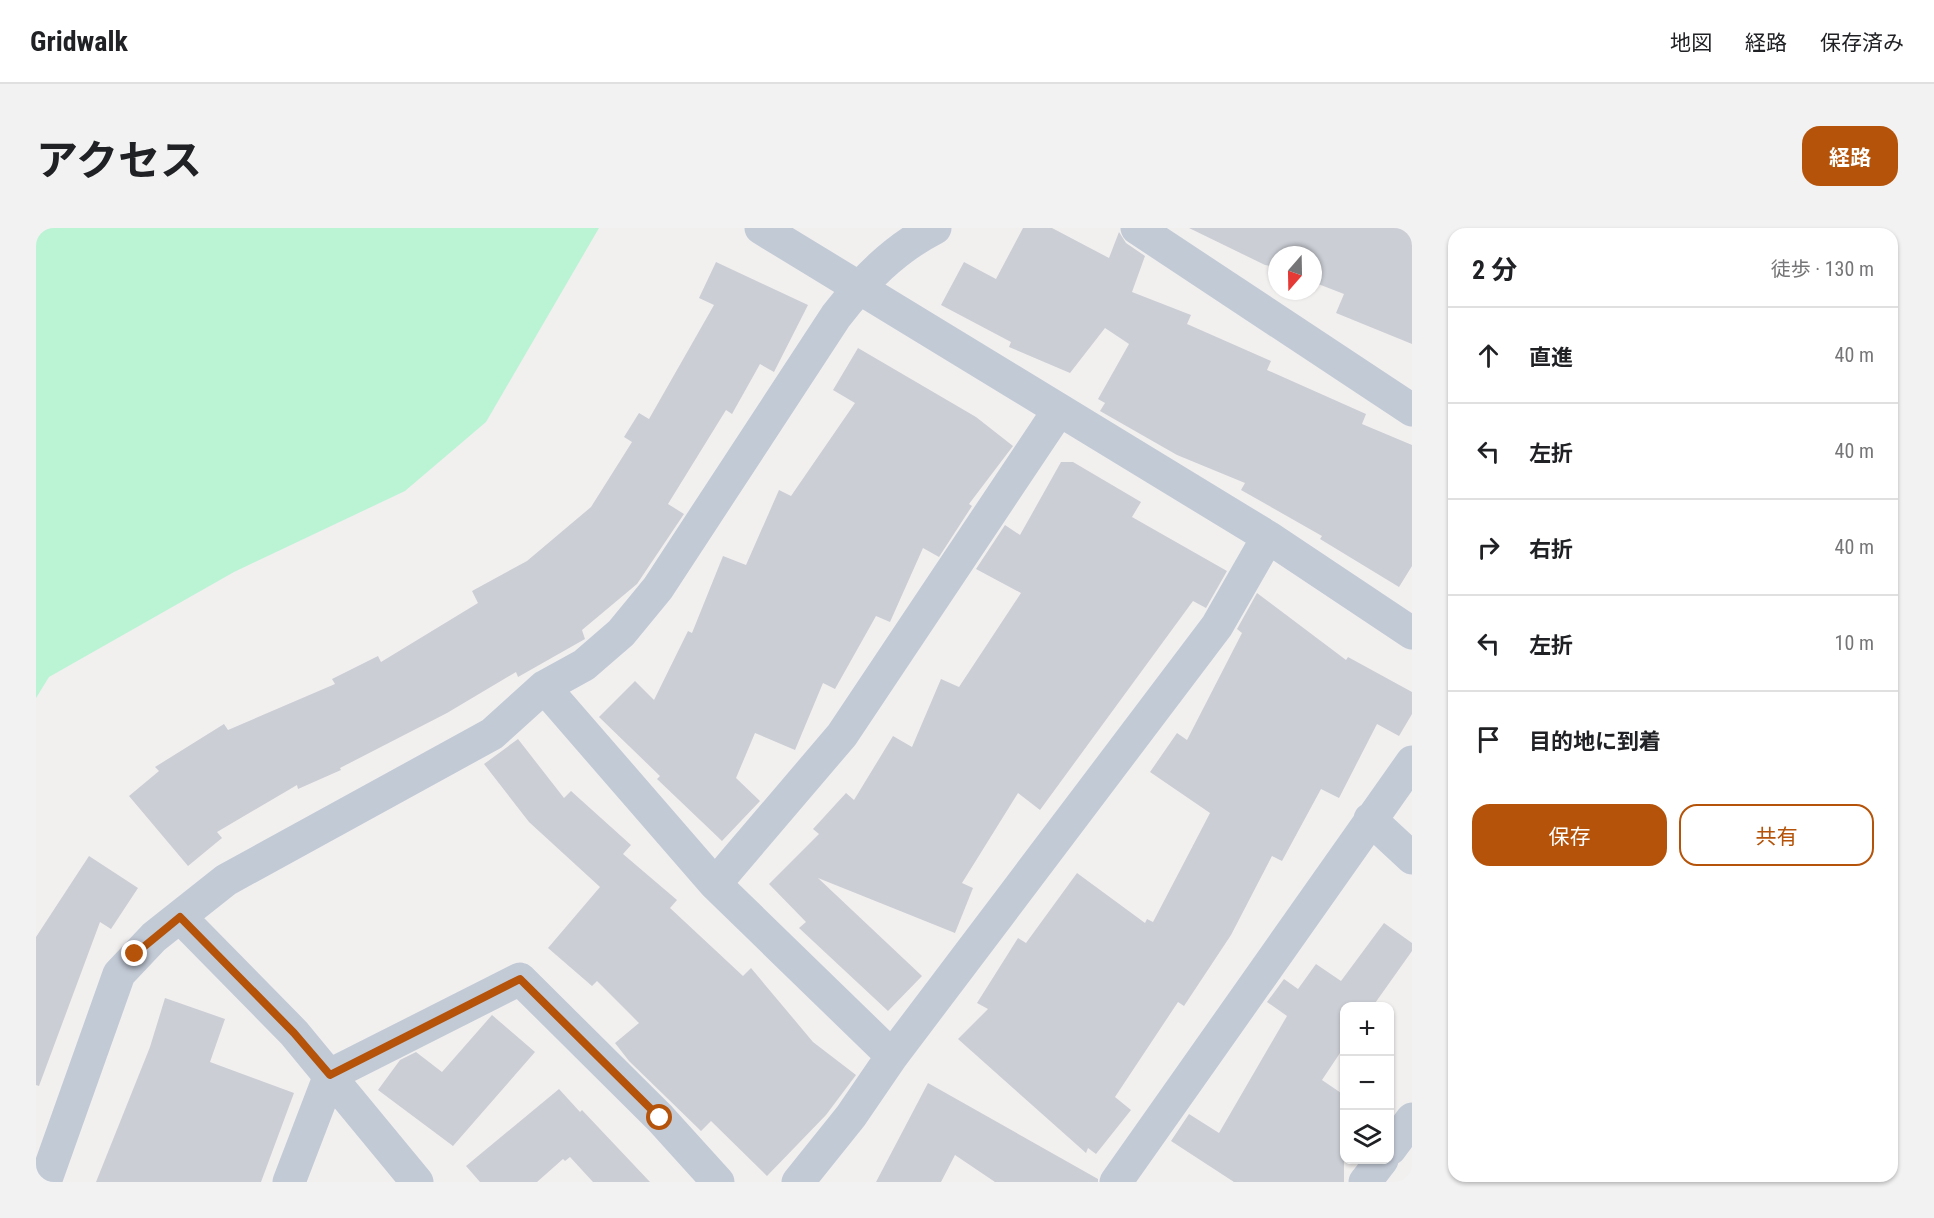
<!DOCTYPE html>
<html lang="ja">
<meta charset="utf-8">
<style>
:root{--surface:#fff;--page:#f2f2f2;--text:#202124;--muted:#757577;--line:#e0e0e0;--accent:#b45309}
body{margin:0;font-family:"Roboto Condensed","Noto Sans JP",sans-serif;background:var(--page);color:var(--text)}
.controls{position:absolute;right:18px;bottom:18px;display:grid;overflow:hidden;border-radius:12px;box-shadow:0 2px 4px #0004}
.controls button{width:54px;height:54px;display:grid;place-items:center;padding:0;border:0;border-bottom:2px solid var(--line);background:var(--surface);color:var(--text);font:30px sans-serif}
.compass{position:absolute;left:1232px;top:18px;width:54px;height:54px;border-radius:50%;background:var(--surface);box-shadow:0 2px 4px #0004;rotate:200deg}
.stop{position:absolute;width:18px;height:18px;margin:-14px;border:4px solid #b45309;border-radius:50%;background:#fff}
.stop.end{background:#b45309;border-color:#fff;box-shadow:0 2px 6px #0008}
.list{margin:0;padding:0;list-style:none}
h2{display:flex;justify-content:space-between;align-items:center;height:78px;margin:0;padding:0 24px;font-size:26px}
h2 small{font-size:20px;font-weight:400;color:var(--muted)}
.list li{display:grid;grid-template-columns:39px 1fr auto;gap:18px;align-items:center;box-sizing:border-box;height:96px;padding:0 24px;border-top:2px solid var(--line)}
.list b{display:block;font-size:22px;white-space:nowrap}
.list em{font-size:20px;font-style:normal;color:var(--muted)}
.actions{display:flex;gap:12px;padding:18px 24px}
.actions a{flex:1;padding:14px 0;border:2px solid var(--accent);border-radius:18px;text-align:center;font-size:21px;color:var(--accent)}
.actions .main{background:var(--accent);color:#fff}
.icon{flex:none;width:33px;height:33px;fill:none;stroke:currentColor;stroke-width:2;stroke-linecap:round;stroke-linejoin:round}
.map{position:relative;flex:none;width:1376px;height:954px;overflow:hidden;border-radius:18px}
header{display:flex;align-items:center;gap:36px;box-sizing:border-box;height:84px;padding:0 30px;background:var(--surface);border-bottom:2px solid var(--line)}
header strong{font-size:28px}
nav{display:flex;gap:33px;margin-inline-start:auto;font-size:21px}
.intro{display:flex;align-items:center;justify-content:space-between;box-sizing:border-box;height:144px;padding:0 36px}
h1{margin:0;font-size:42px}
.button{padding:15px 27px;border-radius:18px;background:var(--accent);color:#fff;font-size:21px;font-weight:700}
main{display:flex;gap:36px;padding:0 36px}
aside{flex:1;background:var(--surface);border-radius:18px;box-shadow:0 2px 4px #0004}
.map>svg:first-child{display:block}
.green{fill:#baf4d5}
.building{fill:#cbced5}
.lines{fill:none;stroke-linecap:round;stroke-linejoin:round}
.minor{stroke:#c2cad6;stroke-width:33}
.route{stroke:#b45309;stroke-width:8}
</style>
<header>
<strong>Gridwalk</strong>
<nav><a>地図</a><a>経路</a><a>保存済み</a></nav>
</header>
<div class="intro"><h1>アクセス</h1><a class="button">経路</a></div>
<main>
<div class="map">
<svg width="1376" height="954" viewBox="0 0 1376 954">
<rect width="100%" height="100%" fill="#f2efef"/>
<!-- green -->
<path class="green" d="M 0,0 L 563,0 L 450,194 L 369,263 L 198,344 L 13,449 L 0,470 Z"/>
<!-- building -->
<path class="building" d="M 987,0 L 1016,0 L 1073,30 L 1083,4 L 1090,15 L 1109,28 L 1096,64 L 1155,87 L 1151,96 L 1235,133 L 1231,142 L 1330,186 L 1326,196 L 1376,217 L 1376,338 L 1363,359 L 1284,311 L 1286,308 L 1205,262 L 1209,255 L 1141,227 L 1064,183 L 1069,175 L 1062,171 L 1093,116 L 1069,100 L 1034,145 L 973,119 L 975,114 L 905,77 L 928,34 L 960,51 Z
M 1153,0 L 1376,0 L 1376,116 L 1300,85 L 1308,66 L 1277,54 L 1277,27 L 1241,27 L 1241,39 L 1229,37 Z
M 680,34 L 772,77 L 738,144 L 724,136 L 696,186 L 690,182 L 632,276 L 648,286 L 601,356 L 546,402 L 549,411 L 482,449 L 480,444 L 411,485 L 304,540 L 305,542 L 262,561 L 261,557 L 181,604 L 186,610 L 152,638 L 93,568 L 123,543 L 119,539 L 188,496 L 192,502 L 299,456 L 296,451 L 342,428 L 345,434 L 442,375 L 436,363 L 491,333 L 555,279 L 596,214 L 588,209 L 603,185 L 613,191 L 678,77 L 663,70 Z
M 822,120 L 940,189 L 977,218 L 933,276 L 936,278 L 903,329 L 887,320 L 854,394 L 840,388 L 799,461 L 787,455 L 759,522 L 719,505 L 700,550 L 724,573 L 686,613 L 621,551 L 624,548 L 563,489 L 599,453 L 618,472 L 652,403 L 656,405 L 687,328 L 710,337 L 743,262 L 755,268 L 819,175 L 797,162 Z
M 1025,234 L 1037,234 L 1105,274 L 1096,289 L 1191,343 L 1170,380 L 1157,373 L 1004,582 L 982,565 L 926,655 L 937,660 L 919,705 L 782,650 L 886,748 L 852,783 L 763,700 L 770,694 L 733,656 L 783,606 L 777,601 L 810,565 L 818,572 L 857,508 L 876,519 L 905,451 L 923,459 L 985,365 L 940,341 L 969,297 L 984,307 Z
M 1221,365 L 1310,432 L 1312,429 L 1376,464 L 1376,486 L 1363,508 L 1341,496 L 1303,570 L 1285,561 L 1246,633 L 1236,628 L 1195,707 L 1148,778 L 1142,774 L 1079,869 L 1095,882 L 1060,926 L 1052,920 L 1050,925 L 922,811 L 952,781 L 941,775 L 982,710 L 990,715 L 1041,645 L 1109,695 L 1111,691 L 1117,694 L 1174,585 L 1114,544 L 1141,505 L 1151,512 L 1206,405 L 1201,401 Z
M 482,511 L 528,570 L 535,563 L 595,617 L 587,626 L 641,672 L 634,680 L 707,748 L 715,740 L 777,814 L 820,847 L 790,887 L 731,948 L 675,893 L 665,903 L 593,833 L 579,815 L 603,795 L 561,753 L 556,758 L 512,720 L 564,659 L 493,594 L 448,536 Z
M 53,628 L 102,660 L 75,701 L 64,694 L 3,858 L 0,857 L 0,709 Z
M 1348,695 L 1376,715 L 1376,723 L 1337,778 L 1308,778 L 1308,819 L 1286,852 L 1308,867 L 1308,954 L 1198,954 L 1135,913 L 1153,886 L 1183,905 L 1251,788 L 1231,774 L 1248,751 L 1262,761 L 1280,736 L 1305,753 Z
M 129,770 L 189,791 L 174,834 L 258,865 L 225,954 L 60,954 L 114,819 Z
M 456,787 L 499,824 L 417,918 L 342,862 L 364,832 L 380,824 L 406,844 Z
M 892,855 L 1062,951 L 1062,954 L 959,954 L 919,927 L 905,954 L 840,954 Z
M 523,861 L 544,884 L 546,882 L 614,954 L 557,954 L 534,929 L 529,933 L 527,931 L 501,954 L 444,954 L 430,938 Z"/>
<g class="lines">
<!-- minor -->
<path class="minor" d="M 725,0 L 1232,309 L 1376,405
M 1101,0 L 1376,182
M 508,459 L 679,656 L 856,828
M 1334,591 L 1376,630
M 679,656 L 806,507 L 1023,182
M 144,689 L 258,805 L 381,954
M 1354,921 L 1376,891
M 9,954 L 83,746 L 118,709 L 190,652 L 456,506 L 508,459 L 548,437 L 585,405 L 622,360 L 800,88 C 828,52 858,21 899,0
M 253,954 L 294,847 L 484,751 L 624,890 L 682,954
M 762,954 L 815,888 L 856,828 L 1181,398 L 1232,309
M 1080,954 L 1376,534
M 1329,954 L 1346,932"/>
</g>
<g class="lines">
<!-- route -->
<path class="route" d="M 99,726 L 144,689 L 258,805 L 294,847 L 484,751 L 624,890"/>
</g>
</svg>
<div class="controls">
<button>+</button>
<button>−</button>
<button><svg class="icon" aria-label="layers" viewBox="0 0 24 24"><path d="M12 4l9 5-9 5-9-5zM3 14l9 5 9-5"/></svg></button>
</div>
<svg class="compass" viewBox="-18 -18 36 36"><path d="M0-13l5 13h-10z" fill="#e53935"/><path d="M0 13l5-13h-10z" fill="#757577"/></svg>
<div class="stop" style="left:624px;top:890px"></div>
<div class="stop end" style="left:99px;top:726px"></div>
</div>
<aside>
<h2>2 分<small>徒歩 · 130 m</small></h2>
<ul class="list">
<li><svg class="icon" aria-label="ahead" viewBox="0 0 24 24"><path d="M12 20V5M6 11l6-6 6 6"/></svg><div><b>直進</b></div><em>40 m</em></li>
<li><svg class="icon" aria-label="left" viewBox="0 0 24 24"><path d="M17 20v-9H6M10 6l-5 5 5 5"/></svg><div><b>左折</b></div><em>40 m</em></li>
<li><svg class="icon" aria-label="right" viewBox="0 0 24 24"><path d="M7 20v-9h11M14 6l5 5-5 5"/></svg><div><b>右折</b></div><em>40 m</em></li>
<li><svg class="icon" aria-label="left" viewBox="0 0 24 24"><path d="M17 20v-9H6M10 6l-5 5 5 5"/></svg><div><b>左折</b></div><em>10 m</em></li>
<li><svg class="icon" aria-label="arrive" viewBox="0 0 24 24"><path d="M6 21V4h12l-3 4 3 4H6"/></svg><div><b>目的地に到着</b></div></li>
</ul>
<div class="actions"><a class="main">保存</a><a>共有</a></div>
</aside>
</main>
